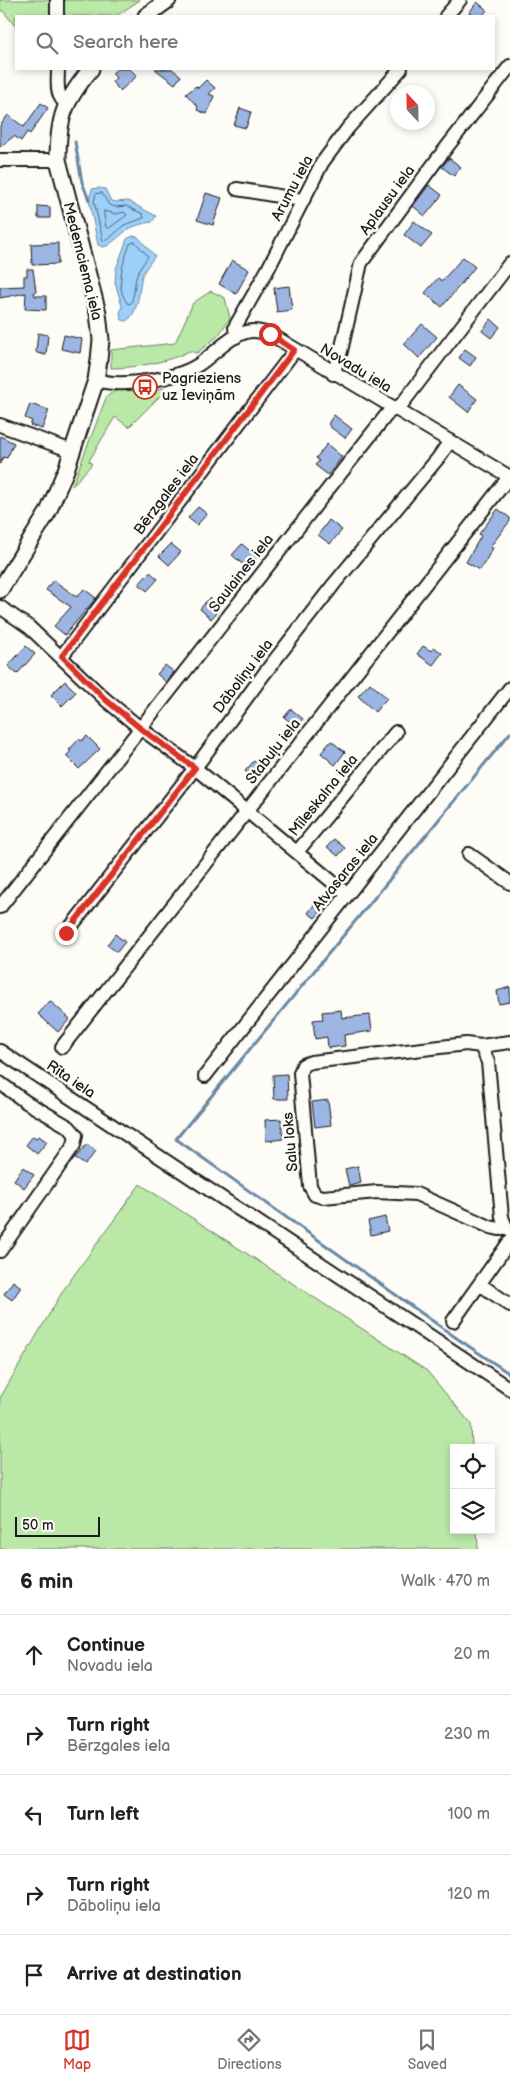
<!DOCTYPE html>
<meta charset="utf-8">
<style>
:root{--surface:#fff;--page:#f2f2f2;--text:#202124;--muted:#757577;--line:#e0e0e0;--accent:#d93025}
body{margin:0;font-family:"Balsamiq Sans",sans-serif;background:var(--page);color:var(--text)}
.controls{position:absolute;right:15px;bottom:15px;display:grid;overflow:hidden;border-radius:0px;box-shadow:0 2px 8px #0003}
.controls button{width:45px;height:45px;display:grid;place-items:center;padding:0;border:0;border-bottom:1px solid var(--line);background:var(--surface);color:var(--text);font:25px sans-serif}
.compass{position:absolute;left:390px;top:85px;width:45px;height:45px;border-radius:50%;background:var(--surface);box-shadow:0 2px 8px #0003;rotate:338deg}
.scale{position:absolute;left:15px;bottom:12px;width:85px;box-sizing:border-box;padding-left:5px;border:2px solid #1c1c1c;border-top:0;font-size:14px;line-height:18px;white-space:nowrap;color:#1c1c1c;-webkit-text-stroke:4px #fdfcf7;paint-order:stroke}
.stop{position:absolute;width:15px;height:15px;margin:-11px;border:4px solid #d93025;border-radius:50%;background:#fff}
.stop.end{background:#d93025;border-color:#fff;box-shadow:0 1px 5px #0008}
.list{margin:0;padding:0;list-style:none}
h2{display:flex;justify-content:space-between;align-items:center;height:65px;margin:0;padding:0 20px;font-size:21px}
h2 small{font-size:16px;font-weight:400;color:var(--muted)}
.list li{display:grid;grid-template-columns:32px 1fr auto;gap:15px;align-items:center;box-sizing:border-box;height:80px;padding:0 20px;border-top:1px solid var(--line)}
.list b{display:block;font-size:19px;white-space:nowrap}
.list p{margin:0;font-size:16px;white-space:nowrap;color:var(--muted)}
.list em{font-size:16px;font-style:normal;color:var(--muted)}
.icon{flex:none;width:28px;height:28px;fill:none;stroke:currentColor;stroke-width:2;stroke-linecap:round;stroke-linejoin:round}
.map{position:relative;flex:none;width:510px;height:1549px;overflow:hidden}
.search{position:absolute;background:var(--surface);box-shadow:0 2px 8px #0003;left:15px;right:15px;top:15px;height:55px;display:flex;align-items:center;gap:12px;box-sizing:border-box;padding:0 18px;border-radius:0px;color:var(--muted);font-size:19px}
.sheet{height:465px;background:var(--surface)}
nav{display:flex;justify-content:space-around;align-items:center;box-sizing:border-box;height:70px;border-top:1px solid var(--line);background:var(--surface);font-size:14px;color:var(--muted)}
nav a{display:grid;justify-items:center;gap:2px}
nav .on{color:var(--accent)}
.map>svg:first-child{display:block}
.green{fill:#bae8a6;stroke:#6b8261}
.water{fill:#9dcffa;stroke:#6987a1}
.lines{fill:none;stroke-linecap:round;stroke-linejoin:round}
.shore{stroke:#506475;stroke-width:1}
.stream{stroke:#6987a1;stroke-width:3}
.building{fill:#9cb5e2;stroke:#1c1c1c}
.minor-casing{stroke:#1c1c1c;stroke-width:16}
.tertiary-casing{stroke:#1c1c1c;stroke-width:19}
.minor{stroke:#fdfcf7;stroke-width:12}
.tertiary{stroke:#fdfcf7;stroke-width:15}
.route{stroke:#d93025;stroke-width:6}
.labels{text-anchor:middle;stroke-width:5;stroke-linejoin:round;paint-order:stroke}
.street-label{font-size:15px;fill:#1c1c1c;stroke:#fdfcf7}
.poi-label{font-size:15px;fill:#1c1c1c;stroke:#fdfcf7;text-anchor:start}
</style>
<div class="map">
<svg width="510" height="1549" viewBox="0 0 510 1549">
<rect width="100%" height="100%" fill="#fdfcf7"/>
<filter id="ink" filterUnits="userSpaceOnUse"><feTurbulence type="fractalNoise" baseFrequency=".02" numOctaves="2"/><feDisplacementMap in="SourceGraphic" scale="10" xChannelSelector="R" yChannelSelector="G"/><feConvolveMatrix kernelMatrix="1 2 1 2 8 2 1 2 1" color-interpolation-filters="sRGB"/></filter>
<g filter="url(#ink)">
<!-- green -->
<path class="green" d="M 0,0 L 140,0 L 116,16 L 16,16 L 16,27 L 3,11 L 0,11 Z
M 211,291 L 225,298 L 230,318 L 218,336 L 197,353 L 189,351 C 170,362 133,368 111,368 L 111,350 L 175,343 L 193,303 Z
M 164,388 L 165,391 L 129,427 L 115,417 L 89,461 L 92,464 L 72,486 L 106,398 C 113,389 122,390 133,389 L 134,392 Z
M 140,1184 L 427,1371 L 471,1424 L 472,1448 L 454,1448 L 454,1530 L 477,1530 L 478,1549 L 0,1549 L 0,1398 L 64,1289 Z"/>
<!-- water -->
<path class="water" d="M 99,188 L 105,189 L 111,201 L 117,202 L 128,201 L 156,216 L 152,222 C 126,226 127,232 107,246 L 103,247 L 98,245 L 89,200 L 92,189 Z
M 133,236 L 138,237 L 155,256 C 150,263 142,272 141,280 C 139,292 138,315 126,321 L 122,320 L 120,314 L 122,306 L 115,282 L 116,269 L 127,239 Z"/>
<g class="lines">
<!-- shore -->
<path class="shore" d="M 102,193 L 109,205 L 116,207 L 126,206 L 143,214 L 144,218 L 124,225 L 109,239 L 103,241 L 94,201 L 96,194 Z
M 104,211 L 116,214 L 124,212 L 127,215 L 108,229 L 106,227 Z
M 135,242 L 148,256 C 144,263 138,270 136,278 C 134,287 135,293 131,303 L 128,304 C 114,287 123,262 130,244 Z"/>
<!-- stream -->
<path class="stream" d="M 75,142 L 82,182 L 89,200
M 510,733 L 176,1139 L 458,1339 L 510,1374"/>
</g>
<!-- building -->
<path class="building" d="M 477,2 L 487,10 L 482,16 L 474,16 L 469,13 Z
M 118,69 L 130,69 L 137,76 L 120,91 L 112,82 L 116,78 L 112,73 Z
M 155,69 L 172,69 L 181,76 L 175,84 Z
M 206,80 L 215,88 L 209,94 L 214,96 L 207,114 L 197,110 L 198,107 L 186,94 L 196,86 L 198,88 Z
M 41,103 L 48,108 L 30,134 L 27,132 L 21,141 L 14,136 L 0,147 L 0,126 L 8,115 L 24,127 Z
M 240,108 L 251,112 L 246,128 L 234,125 Z
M 449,158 L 461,167 L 454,176 L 442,167 Z
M 429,185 L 442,195 L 425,216 L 413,206 Z
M 206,193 L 222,198 L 213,225 L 197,220 Z
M 38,206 L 50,207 L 50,218 L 38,218 Z
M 414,221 L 432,235 L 421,248 L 404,235 Z
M 58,243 L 58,264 L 32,265 L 31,244 Z
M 463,257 L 475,267 L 442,307 L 425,293 L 438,278 L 442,281 Z
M 232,260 L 249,270 L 236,294 L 219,284 Z
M 27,269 L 33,269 L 36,292 L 34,292 L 35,296 L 46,296 L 46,310 L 25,309 L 26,293 L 0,298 L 0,287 L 24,286 L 24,276 L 27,276 Z
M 289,286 L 292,310 L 277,312 L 274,288 Z
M 491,319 L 500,327 L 491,338 L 482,331 Z
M 422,324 L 437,337 L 419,358 L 404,344 Z
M 38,333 L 48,335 L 46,355 L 37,353 L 36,351 Z
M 64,335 L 82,339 L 80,353 L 61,349 Z
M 465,349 L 476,357 L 470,366 L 459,358 Z
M 458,385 L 477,399 L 468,412 L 449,397 Z
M 30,404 L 49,410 L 42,429 L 30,425 L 32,421 L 25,418 Z
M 334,415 L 352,429 L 345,438 L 329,426 L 329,422 Z
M 0,436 L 14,443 L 7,458 L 3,457 L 0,464 Z
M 327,444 L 342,457 L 328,475 L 315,465 L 319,461 L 316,458 Z
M 198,507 L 207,514 L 197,525 L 188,518 Z
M 498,509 L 510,518 L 510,521 L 490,547 L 493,548 L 480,570 L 466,562 L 481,536 L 479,534 Z
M 329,520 L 342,530 L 330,544 L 318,535 Z
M 171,544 L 181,552 L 169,565 L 159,556 Z
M 242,544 L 257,557 L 247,568 L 232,555 Z
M 150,572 L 158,579 L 147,591 L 139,584 Z
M 53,580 L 77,597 L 84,589 L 96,598 L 65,635 L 54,626 L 71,607 L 46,590 Z
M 209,598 L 220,608 L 211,619 L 200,609 Z
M 26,646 L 35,654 L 17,674 L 8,666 Z
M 423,646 L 431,651 L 434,647 L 442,653 L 433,665 L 417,654 Z
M 165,665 L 174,672 L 166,682 L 157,674 Z
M 65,681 L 76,692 L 62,706 L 51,695 Z
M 370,683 L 387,698 L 375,712 L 358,696 Z
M 291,709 L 303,719 L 296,727 L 284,717 Z
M 87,736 L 100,749 L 79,769 L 66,756 L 71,751 L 69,750 L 79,739 L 81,741 Z
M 331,741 L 345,752 L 335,765 L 321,753 Z
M 254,761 L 262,768 L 253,778 L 245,771 Z
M 334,839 L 345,848 L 338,856 L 327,847 Z
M 317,901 L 324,907 L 315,918 L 308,913 Z
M 115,934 L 125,942 L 117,952 L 107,945 Z
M 510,987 L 510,1002 L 499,1004 L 497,991 Z
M 50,1001 L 70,1019 L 58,1032 L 38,1014 Z
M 341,1010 L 342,1018 L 370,1015 L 372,1031 L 344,1035 L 345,1046 L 328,1048 L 327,1037 L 315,1039 L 313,1020 L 323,1019 L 322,1012 Z
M 287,1074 L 288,1099 L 274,1099 L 273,1075 Z
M 328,1100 L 331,1125 L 315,1127 L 312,1102 Z
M 281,1119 L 283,1139 L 266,1141 L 265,1120 Z
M 33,1136 L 36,1138 L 39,1136 L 47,1142 L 37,1154 L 26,1145 Z
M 87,1144 L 96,1151 L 85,1165 L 75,1158 Z
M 358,1166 L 361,1183 L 349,1186 L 345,1169 Z
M 23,1167 L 34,1175 L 24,1188 L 14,1180 Z
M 385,1217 L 388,1231 L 371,1235 L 368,1221 Z
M 13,1281 L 21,1287 L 12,1300 L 4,1294 Z"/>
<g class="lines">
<!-- minor casing -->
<g class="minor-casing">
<path id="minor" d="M 57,0 L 57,16
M 446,16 L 460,0
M 58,69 C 58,81 55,96 66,103
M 0,160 L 58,160
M 237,189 L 302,200
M 236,337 L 235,327 L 268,269 L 322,163 L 348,128 L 401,69
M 333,374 L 341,351 L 361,263 L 436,161 L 510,66
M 96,380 C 122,388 176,379 198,365 C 215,354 233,331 254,331 C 259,331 265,333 270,334 L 510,477
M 0,425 L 72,451
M 0,607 L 29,627 L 106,700 L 140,728 L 195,768 L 347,894
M 62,656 L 295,350
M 297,852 L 396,732
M 469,854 L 510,883
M 0,907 L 388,413 L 402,404 L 510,263
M 66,933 L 195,768 L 264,674 L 334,584 L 439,457 L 450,441
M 481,1046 L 488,1062 L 502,1217 L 506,1227 L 510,1230
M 62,1047 L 509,477
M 0,1051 L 510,1389
M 205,1076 L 510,688
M 0,1083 L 26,1102 L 69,1127 L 76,1135 L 74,1145 L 0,1251
M 506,1227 L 499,1229 L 490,1227 L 416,1194 L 377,1192 L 323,1197 L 315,1195 L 310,1186 L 300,1073 L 303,1065 L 311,1062 L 466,1044 L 481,1046 L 510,1042
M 481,1285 L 510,1305
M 453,1321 L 510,1241"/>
</g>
<!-- tertiary casing -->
<g class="tertiary-casing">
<path id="tertiary" d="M 146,16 L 168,0
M 0,590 L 48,512 L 66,470 L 96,380 L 99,360 L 101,340 L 98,313 L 58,160 C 58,117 64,102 91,69"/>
</g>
<!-- minor -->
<use href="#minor" class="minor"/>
<!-- tertiary -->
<use href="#tertiary" class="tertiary"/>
</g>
</g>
<g class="lines" filter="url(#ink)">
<!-- route -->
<path class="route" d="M 66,933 L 195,768 L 140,728 L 106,700 L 62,656 L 294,350 L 270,334"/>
</g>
<!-- icons -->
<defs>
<g id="bus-ring" transform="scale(1.25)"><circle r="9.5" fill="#fdfcf7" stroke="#c8321e" stroke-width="1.5"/><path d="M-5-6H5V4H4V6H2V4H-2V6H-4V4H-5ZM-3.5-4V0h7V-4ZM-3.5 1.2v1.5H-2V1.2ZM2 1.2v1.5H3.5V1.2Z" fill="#c8321e"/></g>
</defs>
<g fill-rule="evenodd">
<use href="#bus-ring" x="145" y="387"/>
</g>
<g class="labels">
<!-- street labels -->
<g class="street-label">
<text transform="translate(292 188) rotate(-62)" y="5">Arumu iela</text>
<text transform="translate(387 200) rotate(-54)" y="5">Aplausu iela</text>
<text transform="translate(83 261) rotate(76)" y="5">Medemciema iela</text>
<text transform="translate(356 368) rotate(31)" y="5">Novadu iela</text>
<text transform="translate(166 494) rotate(-53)" y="5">Bērzgales iela</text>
<text transform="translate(241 573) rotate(-52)" y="5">Saulaines iela</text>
<text transform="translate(243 676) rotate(-53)" y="5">Dāboliņu iela</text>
<text transform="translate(273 751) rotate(-52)" y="5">Stabuļu iela</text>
<text transform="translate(323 795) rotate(-51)" y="5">Mīleskalna iela</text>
<text transform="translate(345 872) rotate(-51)" y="5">Atvasaras iela</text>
<text transform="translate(71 1079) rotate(34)" y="5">Rīta iela</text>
<text transform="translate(290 1142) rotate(-95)" y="5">Salu loks</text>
</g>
<!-- poi labels -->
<g class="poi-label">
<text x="162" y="383">Pagrieziens<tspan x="162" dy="17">uz Ieviņām</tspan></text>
</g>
</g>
</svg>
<div class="controls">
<button><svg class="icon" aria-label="locate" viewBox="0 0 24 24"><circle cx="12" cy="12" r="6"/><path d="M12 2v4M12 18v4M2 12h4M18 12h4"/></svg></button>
<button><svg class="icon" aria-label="layers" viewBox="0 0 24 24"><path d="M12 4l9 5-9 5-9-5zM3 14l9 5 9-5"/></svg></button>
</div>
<svg class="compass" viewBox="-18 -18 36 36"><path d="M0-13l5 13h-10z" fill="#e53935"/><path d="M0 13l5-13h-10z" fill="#757577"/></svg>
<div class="scale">50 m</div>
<div class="stop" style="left:270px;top:334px"></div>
<div class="stop end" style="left:66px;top:933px"></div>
<div class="search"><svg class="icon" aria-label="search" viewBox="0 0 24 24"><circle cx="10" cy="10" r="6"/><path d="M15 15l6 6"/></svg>Search here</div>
</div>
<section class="sheet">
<h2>6 min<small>Walk · 470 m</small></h2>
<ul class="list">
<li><svg class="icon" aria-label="ahead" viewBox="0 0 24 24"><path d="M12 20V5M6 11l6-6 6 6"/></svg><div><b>Continue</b><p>Novadu iela</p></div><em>20 m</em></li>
<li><svg class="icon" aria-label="right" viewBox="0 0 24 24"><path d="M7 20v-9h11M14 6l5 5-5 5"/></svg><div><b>Turn right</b><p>Bērzgales iela</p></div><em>230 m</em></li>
<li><svg class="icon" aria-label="left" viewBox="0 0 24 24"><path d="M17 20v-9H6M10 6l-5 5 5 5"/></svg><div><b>Turn left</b></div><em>100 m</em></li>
<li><svg class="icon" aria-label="right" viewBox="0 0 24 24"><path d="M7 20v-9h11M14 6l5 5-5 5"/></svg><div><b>Turn right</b><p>Dāboliņu iela</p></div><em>120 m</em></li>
<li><svg class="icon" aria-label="arrive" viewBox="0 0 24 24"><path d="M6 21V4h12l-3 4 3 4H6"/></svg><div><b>Arrive at destination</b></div></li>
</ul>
</section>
<nav>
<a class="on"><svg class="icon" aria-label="map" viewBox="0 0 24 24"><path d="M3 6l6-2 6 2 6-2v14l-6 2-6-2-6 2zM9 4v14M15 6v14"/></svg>Map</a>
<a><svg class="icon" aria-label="directions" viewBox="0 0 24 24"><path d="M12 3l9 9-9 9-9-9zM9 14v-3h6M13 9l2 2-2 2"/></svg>Directions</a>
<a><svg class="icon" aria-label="saved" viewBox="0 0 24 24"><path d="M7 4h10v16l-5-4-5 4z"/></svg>Saved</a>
</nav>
